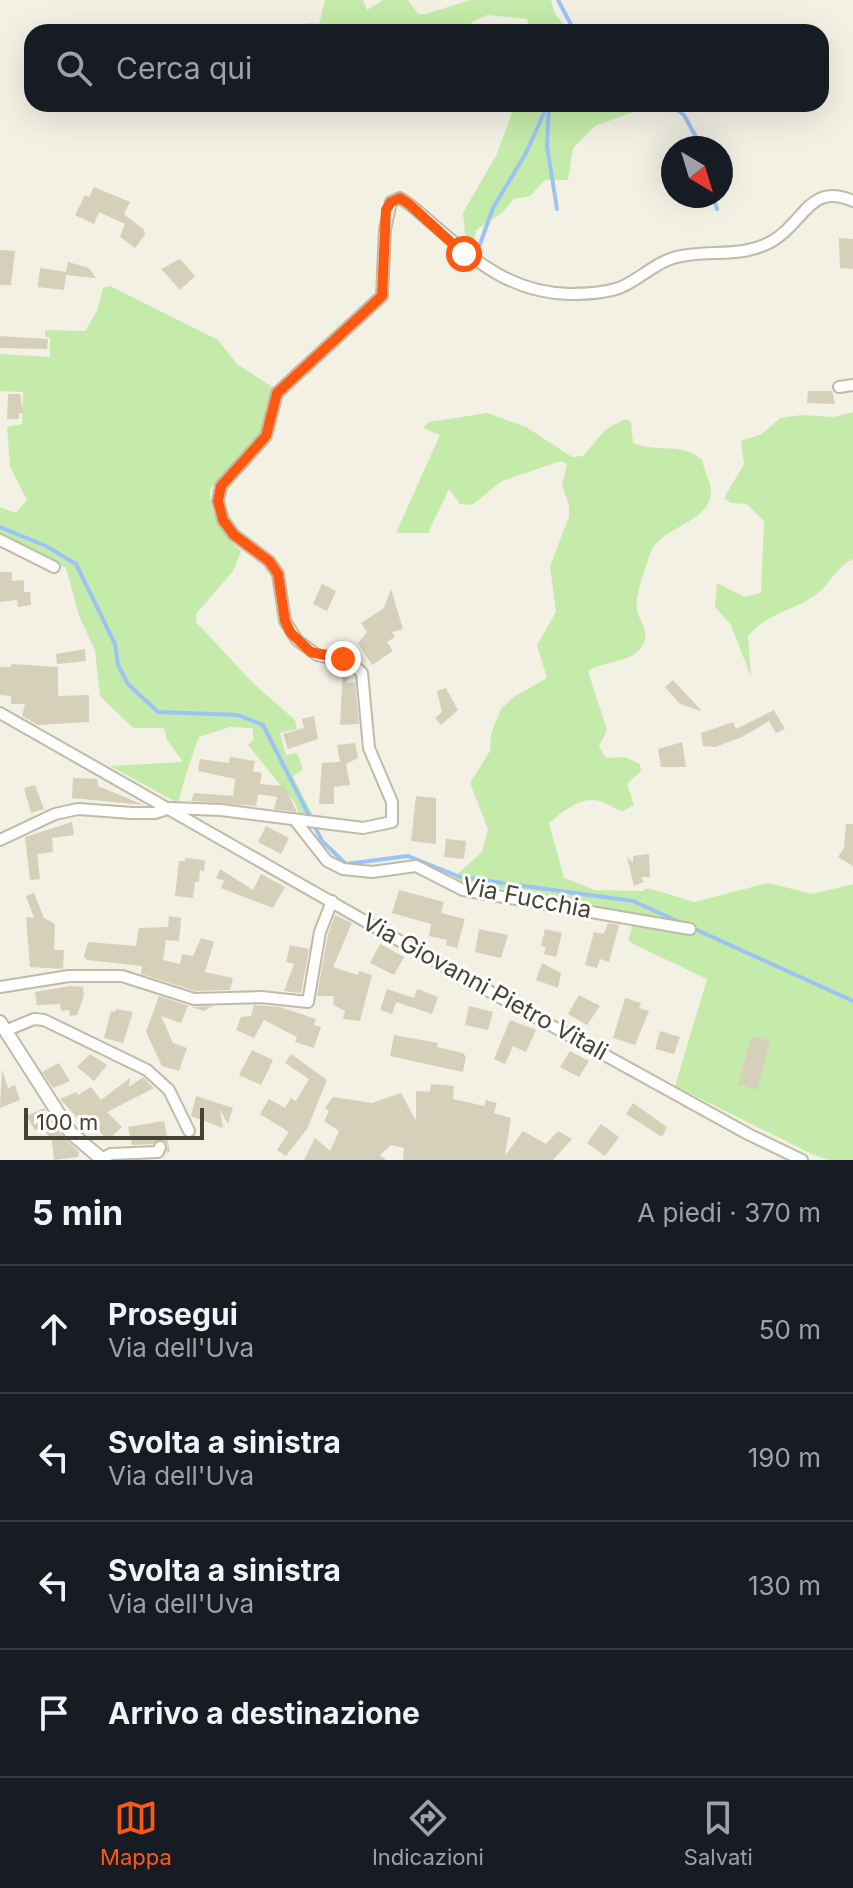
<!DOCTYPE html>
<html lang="it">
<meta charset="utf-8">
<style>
:root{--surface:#171b24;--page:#242831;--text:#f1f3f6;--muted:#9ea1a6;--line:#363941;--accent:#ff5810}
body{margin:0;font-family:Inter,sans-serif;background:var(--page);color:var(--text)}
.compass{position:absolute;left:661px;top:136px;width:72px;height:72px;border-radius:50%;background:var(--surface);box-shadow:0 8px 32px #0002;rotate:142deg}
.scale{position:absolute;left:24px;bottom:20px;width:180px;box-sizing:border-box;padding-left:8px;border:4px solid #464234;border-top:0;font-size:22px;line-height:28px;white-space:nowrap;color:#464234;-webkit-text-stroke:6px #fff;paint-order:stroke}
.stop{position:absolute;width:24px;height:24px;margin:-18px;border:6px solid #ff5810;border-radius:50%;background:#fff}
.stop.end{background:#ff5810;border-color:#fff;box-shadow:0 2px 8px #0008}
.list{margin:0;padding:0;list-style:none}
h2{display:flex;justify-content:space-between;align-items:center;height:104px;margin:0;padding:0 32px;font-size:34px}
h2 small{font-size:26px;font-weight:400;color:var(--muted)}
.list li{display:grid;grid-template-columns:52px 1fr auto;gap:24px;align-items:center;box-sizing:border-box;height:128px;padding:0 32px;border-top:2px solid var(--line)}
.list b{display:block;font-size:30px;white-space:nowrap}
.list p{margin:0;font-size:26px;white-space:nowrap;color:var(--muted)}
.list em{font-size:26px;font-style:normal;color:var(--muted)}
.icon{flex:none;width:44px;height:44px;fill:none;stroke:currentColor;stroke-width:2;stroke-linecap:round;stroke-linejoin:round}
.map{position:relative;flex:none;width:853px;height:1160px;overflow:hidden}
.search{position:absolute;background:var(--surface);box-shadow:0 8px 32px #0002;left:24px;right:24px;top:24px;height:88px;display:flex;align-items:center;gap:20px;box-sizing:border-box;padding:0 28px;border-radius:24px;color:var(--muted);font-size:30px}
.sheet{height:616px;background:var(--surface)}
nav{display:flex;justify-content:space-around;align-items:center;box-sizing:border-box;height:112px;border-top:2px solid var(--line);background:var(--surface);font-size:22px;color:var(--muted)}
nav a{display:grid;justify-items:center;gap:4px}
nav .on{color:var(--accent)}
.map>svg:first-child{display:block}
.green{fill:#c4ebaa}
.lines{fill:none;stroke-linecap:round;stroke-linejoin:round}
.stream{stroke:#9cc3f5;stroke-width:4}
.building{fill:#d6cfb9}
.minor-casing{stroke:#bfbba6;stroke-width:14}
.tertiary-casing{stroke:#bfbba6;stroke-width:16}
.minor{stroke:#fff;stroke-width:10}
.tertiary{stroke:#fff;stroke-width:12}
.route{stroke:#ff5810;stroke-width:10}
.labels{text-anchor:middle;stroke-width:6;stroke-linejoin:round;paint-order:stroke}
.street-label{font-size:24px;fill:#464234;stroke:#fff}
</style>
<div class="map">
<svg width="853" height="1160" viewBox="0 0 853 1160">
<rect width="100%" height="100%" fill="#f3f1e4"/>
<!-- green -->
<path class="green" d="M 325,0 L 363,0 L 367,10 L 383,0 L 408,0 L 418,14 L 426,14 L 470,0 L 551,0 L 555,14 L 570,32 L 530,32 L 527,19 L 487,15 L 472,22 L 469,32 L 300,32 L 307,23 L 319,24 Z
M 515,104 L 668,104 L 671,111 L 639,110 L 595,126 L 573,148 L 568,180 L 545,180 L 530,196 L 514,199 L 502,213 L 476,230 L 472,250 L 465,234 L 463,213 L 497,154 Z
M 110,286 L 218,340 L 237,364 L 274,388 L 263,430 L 210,489 C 209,516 222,533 241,551 L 233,571 L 196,614 L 196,622 L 254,684 L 295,720 L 297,729 L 280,733 L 286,755 L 297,753 L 303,770 L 293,776 L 313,816 L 299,814 L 295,803 L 248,745 L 253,740 L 253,728 L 230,727 L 199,737 C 191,759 184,779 178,803 L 110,766 L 183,762 L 167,740 L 164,728 L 133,728 L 100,696 L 95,650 L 79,616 L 66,568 L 0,535 L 0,507 L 16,513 L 27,500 L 10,466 L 7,427 L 22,424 L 23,392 L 0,391 L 0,354 L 50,357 L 50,338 L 45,337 L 45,330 L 85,331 L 97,311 L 103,288 Z
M 853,412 L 853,559 C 838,565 830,584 817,594 C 792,612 770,611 748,636 L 751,677 L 731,625 L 715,607 L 717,583 L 745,597 L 761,593 L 764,521 L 747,504 L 731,503 L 724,498 L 744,464 L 741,441 L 762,434 L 780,418 L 802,415 L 833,417 Z
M 487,413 L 526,427 L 572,457 L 583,456 L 606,429 L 625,419 L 631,422 L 633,443 C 655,453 684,442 702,460 C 704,469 707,475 710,484 C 719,521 663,525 652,550 C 647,561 634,599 637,610 C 640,623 650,632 643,645 C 632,664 604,660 588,671 L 607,730 L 599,746 L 606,758 L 625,757 L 640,764 L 641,771 L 627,784 L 634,805 L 623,811 C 615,810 612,806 605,803 C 584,793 564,811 549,823 L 564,878 L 595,890 L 642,891 L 648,888 L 694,902 L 768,883 L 813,894 L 853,884 L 853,1160 L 828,1160 L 812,1154 L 675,1086 L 707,979 L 633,944 L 628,940 L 636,915 L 452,879 L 482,852 L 488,829 L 470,783 L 490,751 L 491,734 L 501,709 L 512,698 L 547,678 L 537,645 L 556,612 L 550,566 L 569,517 L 569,504 L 562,486 L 567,464 L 561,461 L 502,481 L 472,505 L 460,504 L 449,489 L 428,533 L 396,533 L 440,435 L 423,428 L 429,422 Z"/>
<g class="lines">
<!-- stream -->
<path class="stream" d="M 558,0 L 575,32
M 669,104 L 684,115 L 702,148
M 549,105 L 547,146 L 557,209
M 713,196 L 717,209
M 479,247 L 493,208 L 526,153 L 548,104
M 0,527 L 46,546 L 76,564 L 115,644 L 118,665 L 128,684 L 158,712 L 238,715 L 263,725 L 322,841 L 346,864 L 408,856 L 460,877 L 633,901 L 853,1001"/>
</g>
<!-- building -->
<path class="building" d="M 94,187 L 130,202 L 124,214 L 144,230 L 145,235 L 135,248 L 120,237 L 125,224 L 99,212 L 94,224 L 75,215 L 85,195 L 89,197 Z
M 839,238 L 853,239 L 853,269 L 840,268 Z
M 0,250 L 15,251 L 11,285 L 0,285 Z
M 180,259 L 195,276 L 180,290 L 161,269 Z
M 68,262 L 89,268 L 96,278 L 66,275 L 64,290 L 38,287 L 40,268 L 66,272 Z
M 0,336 L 48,339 L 47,349 L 0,348 Z
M 808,391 L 832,391 L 835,404 L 807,403 Z
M 8,394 L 20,394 L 23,413 L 19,413 L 19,419 L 7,419 Z
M 0,572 L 12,572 L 12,581 L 24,580 L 24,592 L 30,592 L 31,605 L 18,607 L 17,600 L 0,602 Z
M 322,584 L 336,591 L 327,611 L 313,604 Z
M 391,589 L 403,629 L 392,632 L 395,637 L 387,642 L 393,651 L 372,665 L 358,643 L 367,632 L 361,623 L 384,608 Z
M 85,649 L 86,661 L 57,664 L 56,654 Z
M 11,664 L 58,667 L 58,696 L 89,695 L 89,722 L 38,725 L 22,716 L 25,704 L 11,704 L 11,696 L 0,695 L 0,667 L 11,667 Z
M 343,668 L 351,674 L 346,683 L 355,682 L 359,724 L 340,725 Z
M 673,680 L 701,710 L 701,711 L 680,704 L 665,687 Z
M 446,688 L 458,710 L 441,725 L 435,718 L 442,712 L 437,691 Z
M 774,710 L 785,729 L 776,733 L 769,721 L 742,737 L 715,747 L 703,746 L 701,733 L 733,722 L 736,729 Z
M 314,716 L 318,739 L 288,749 L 283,734 L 304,728 L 302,719 Z
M 682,742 L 686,767 L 661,767 L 658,749 Z
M 355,743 L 358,758 L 346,764 L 350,785 L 334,787 L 334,804 L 319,804 L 322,763 L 340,762 L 337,745 Z
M 230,757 L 255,761 L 253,771 L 262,773 L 260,784 L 284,786 L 297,812 L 274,809 L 277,797 L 258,794 L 256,806 L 191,801 L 194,793 L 233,796 L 235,779 L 198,771 L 200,759 L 229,763 Z
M 73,778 L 97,779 L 98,786 L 144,805 L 72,798 Z
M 35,785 L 44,809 L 31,813 L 24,788 Z
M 416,796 L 436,798 L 436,844 L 411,841 Z
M 72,822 L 74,835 L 52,838 L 53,852 L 37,854 L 40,879 L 30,880 L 25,837 Z
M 846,824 L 853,824 L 853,866 L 838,857 L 844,848 Z
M 266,826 L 289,838 L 281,854 L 258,842 Z
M 446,839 L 466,841 L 464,859 L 444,857 Z
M 649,854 L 650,877 L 641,877 L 644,882 L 634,886 L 627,857 L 633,863 L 633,856 Z
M 185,858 L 205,860 L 204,872 L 200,870 L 199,882 L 195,882 L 193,898 L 175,896 L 179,861 L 185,861 Z
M 220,869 L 253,890 L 261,874 L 285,887 L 273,908 L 221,888 L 224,881 L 216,878 Z
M 399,890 L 444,902 L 441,913 L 465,919 L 457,948 L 446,945 L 447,940 L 429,936 L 431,924 L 392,913 Z
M 34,893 L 44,918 L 55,924 L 54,950 L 64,950 L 63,969 L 30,967 L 26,917 L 34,918 L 26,896 Z
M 335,915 L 352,923 L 333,967 L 358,975 L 359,971 L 372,975 L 360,1021 L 343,1019 L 345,1011 L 333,1005 L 334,996 L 317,996 L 328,934 Z
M 169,916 L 181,918 L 180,931 L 179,941 L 166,940 L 163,960 L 180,964 L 182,954 L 193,956 L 201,938 L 214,942 L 205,972 L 233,978 L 230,990 L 195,991 L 141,974 L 142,966 L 87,960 L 84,956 L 88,942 L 136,946 L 139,928 L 168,927 Z
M 608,923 L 619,925 L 609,962 L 600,959 L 597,968 L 585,965 L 594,932 L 604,934 Z
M 479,929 L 508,935 L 501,958 L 475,952 Z
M 545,929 L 562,933 L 556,957 L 544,954 L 546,947 L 541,946 Z
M 380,944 L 404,957 L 394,975 L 370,963 Z
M 290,945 L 309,949 L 301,993 L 284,991 L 294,964 L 286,962 Z
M 542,963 L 561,973 L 558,988 L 536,980 Z
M 70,986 L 83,987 L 84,996 L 77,1015 L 70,1016 L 69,1010 L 61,1011 L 60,1004 L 37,1005 L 35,992 Z
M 387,989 L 414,998 L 417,989 L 438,997 L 432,1014 L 396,1002 L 392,1014 L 380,1010 Z
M 579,995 L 600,1006 L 587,1025 L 568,1014 Z
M 159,996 L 192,1007 L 213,1006 L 204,1011 L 188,1006 L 181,1023 L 161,1016 L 173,1043 L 187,1048 L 179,1071 L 162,1066 L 146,1032 Z
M 625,998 L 641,1003 L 639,1008 L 649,1011 L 635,1045 L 613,1038 Z
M 254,1005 L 280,1007 L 316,1019 L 314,1025 L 321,1027 L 314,1048 L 295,1042 L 297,1037 L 264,1020 L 254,1038 L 236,1030 L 241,1017 L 251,1016 Z
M 469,1006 L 493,1012 L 488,1030 L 465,1025 Z
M 116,1009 L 133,1012 L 123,1043 L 104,1038 L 111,1011 L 115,1012 Z
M 510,1020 L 536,1030 L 526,1052 L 513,1046 L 505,1064 L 494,1059 Z
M 660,1031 L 680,1037 L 674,1054 L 655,1049 Z
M 394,1035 L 438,1043 L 437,1047 L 463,1053 L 466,1057 L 463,1072 L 390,1056 Z
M 752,1036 L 770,1041 L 757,1090 L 738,1084 Z
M 252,1050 L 273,1060 L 261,1085 L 239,1075 Z
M 570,1051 L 589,1061 L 579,1077 L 560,1067 Z
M 90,1054 L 107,1065 L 94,1081 L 77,1067 Z
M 291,1054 L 327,1080 L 307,1129 L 286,1156 L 277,1150 L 289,1132 L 260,1114 L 269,1099 L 285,1108 L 291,1098 L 296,1101 L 309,1079 L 285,1063 Z
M 59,1063 L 70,1081 L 53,1088 L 42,1072 Z
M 2,1069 L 8,1088 L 15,1085 L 20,1100 L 0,1108 Z
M 143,1077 L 154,1088 L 107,1112 L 122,1127 L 108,1140 L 95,1127 L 90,1132 L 60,1099 L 76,1092 L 78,1095 L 91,1087 L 101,1100 L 130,1078 L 129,1087 Z
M 431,1084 L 454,1086 L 453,1099 L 484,1106 L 486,1100 L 497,1103 L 494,1113 L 511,1118 L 505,1156 L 523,1131 L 546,1144 L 558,1131 L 572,1139 L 553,1160 L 403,1160 L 404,1148 L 391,1145 L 380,1155 L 386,1160 L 304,1160 L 315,1138 L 330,1151 L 339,1131 L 324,1121 L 329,1111 L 325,1108 L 333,1097 L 372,1103 L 401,1093 L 416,1121 L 416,1091 L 430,1092 Z
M 196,1096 L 233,1108 L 228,1124 L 220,1110 L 223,1128 L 191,1116 Z
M 633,1103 L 667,1127 L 662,1137 L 626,1114 Z
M 44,1108 L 64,1138 L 79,1152 L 78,1157 L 54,1160 L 52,1141 L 42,1127 L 35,1130 L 26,1116 Z
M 164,1121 L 170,1152 L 166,1153 L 168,1145 L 162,1139 L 152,1144 L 132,1145 L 128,1127 Z
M 601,1124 L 619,1137 L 605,1156 L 587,1143 Z"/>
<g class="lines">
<!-- minor casing -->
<g class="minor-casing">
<path id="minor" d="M 839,387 L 853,385
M 0,540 L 54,567
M 0,713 L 456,973 L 748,1134 L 802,1160
M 294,819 L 327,861 L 343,869 L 372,872 L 416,866 L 463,890 L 690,929
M 0,840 L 55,814 L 78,809 L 132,813 L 155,813 L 170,808 L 221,810 L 363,828 L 392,822 L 392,802 L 369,748 L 362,673 L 349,661 L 317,655 L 297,640 L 285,621 L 278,574 L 269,561 L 234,535 L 223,520 L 218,501 L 221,486 L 266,436 L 277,393 L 382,296 L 385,229 L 391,202 L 400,198 L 409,204 C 461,246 499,293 570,294 C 586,294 604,293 619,288 C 638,281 653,264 673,258 C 707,248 742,260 774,240 C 805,221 810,182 853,201
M 0,987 L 69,976 L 122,976 L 194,999 L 261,997 L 308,1002 L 320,932 L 332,901
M 5,1031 L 34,1019 L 44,1020 L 147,1070 L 169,1090 L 189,1131
M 101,1159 L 111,1154 L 158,1152 L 160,1147"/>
</g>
<!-- tertiary casing -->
<g class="tertiary-casing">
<path id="tertiary" d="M 0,1022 L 71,1133 L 103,1160"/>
</g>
<!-- minor -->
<use href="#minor" class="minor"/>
<!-- tertiary -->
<use href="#tertiary" class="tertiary"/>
</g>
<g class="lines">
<!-- route -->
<path class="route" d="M 343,659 L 311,652 L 291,633 L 285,621 L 278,574 L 269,561 L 234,535 L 223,520 L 218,501 L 221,486 L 266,436 L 277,393 L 382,296 L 386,210 L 391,202 L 400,198 L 409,204 L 464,254"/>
</g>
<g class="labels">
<!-- street labels -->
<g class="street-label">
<text transform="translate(527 898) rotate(11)" y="8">Via Fucchia</text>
<text transform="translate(485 987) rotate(29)" y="8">Via Giovanni Pietro Vitali</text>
</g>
</g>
</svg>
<svg class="compass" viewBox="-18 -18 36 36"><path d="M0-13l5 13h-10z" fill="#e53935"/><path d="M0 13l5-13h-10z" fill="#9ea1a6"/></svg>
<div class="scale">100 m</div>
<div class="stop" style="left:464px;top:254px"></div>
<div class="stop end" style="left:343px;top:659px"></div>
<div class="search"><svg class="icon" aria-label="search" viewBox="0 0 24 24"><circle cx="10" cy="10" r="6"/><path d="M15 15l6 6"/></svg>Cerca qui</div>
</div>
<section class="sheet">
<h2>5 min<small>A piedi · 370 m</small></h2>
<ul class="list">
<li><svg class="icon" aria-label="ahead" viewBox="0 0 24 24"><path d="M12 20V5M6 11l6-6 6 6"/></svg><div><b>Prosegui</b><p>Via dell'Uva</p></div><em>50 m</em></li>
<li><svg class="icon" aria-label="left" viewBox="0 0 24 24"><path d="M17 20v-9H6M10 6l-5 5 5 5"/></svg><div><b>Svolta a sinistra</b><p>Via dell'Uva</p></div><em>190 m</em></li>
<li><svg class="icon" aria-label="left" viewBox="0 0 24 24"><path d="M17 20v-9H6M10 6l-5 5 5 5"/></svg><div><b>Svolta a sinistra</b><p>Via dell'Uva</p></div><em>130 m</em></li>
<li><svg class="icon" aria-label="arrive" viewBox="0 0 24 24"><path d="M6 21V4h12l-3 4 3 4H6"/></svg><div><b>Arrivo a destinazione</b></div></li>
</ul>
</section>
<nav>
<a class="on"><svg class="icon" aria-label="map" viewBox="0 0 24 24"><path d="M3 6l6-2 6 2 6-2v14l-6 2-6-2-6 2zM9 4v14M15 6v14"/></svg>Mappa</a>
<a><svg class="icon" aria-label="directions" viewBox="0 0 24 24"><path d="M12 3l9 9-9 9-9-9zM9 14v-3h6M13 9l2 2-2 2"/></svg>Indicazioni</a>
<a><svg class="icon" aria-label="saved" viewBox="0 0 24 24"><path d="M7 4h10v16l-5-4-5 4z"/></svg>Salvati</a>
</nav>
